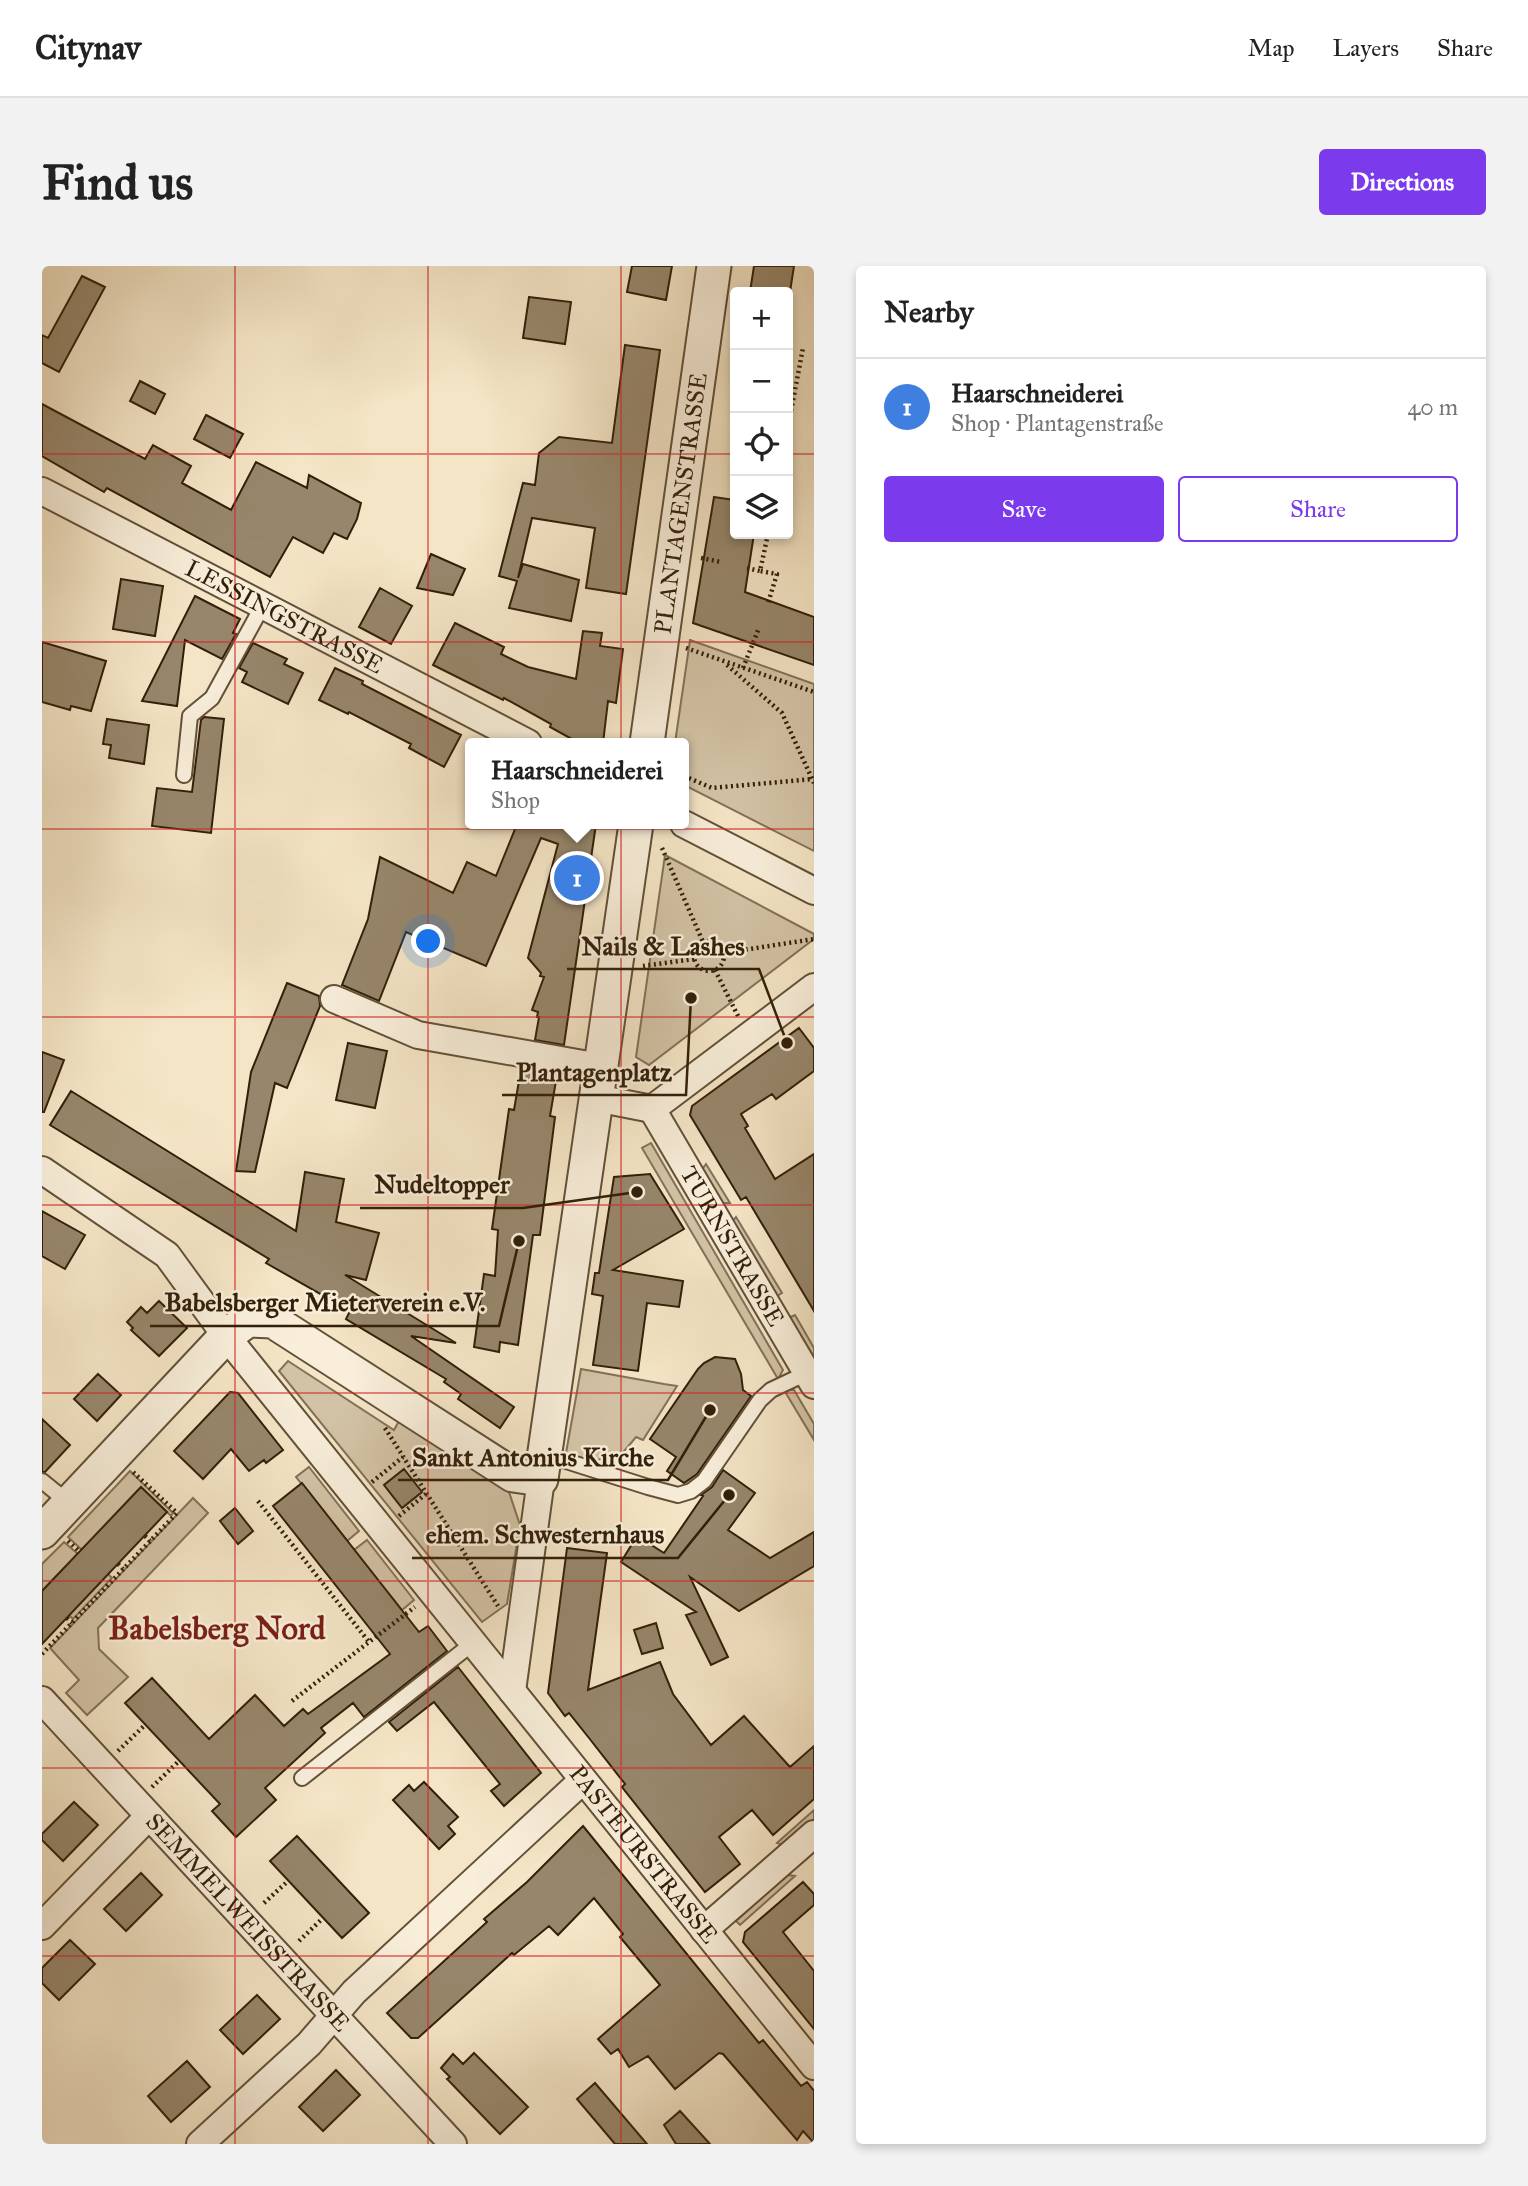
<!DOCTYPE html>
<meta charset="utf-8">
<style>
:root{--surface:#fff;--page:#f2f2f2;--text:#222;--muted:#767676;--line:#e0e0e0;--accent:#7c3aed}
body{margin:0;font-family:"IM FELL Great Primer",serif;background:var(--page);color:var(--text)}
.controls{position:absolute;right:21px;top:21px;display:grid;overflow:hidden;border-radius:7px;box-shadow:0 4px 10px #0003}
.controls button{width:63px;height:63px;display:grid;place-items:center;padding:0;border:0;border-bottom:2px solid var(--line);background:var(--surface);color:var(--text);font:35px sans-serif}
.you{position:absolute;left:387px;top:676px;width:24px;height:24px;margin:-18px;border:5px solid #fff;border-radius:50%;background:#1a73e8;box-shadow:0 0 0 10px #1a73e833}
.badge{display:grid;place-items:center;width:46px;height:46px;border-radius:50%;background:var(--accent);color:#fff;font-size:23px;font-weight:700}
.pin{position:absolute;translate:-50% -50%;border:4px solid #fff;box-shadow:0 2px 7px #0006}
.popup{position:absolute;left:423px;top:472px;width:224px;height:91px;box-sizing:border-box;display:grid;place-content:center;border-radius:7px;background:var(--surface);filter:drop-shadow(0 2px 5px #0005);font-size:23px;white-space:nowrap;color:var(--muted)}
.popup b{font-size:26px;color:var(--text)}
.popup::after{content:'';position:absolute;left:50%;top:100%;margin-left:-14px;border:14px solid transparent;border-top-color:var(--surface)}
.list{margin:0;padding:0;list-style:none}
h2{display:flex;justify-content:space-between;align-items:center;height:91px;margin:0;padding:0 28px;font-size:30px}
h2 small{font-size:23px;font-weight:400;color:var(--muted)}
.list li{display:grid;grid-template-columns:46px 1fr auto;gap:21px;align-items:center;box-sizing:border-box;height:98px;padding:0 28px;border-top:2px solid var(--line)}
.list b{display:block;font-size:26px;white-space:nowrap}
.list p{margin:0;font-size:23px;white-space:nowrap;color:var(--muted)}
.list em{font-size:23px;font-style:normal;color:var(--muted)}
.actions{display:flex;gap:14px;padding:21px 28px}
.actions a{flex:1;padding:16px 0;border:2px solid var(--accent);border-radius:7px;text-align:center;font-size:24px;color:var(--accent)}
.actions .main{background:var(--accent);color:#fff}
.icon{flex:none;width:38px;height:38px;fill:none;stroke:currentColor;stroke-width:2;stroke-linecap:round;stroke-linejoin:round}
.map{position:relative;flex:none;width:772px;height:1878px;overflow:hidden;border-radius:7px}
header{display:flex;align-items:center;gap:42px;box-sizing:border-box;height:98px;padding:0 35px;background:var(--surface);border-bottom:2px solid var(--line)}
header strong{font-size:33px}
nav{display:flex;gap:38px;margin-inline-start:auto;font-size:24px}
.intro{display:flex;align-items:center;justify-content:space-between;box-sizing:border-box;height:168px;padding:0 42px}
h1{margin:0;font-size:49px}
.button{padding:18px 32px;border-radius:7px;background:var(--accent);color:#fff;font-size:24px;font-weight:700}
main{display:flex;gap:42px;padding:0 42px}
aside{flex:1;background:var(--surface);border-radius:7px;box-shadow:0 4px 10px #0003}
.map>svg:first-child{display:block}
.green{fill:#d3c3a6;stroke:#827158;stroke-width:2}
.building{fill:#97866b;stroke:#321f09;stroke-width:2}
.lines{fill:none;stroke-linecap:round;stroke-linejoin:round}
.service-casing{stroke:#625038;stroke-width:18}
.minor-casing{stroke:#625038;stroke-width:30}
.tertiary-casing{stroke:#625038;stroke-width:37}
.path{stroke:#321f09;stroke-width:4.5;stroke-dasharray:2 3.5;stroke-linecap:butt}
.service{stroke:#f8eeda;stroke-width:14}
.minor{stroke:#f8eeda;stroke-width:26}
.tertiary{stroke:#f8eeda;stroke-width:33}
.grid{fill:none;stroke:#d62828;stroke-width:2;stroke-opacity:0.55}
.labels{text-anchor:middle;stroke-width:5;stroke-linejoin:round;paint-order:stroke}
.street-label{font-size:24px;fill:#321f09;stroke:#f8eeda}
.district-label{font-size:32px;font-weight:bold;fill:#7a1f14;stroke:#f8eeda}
.leader{fill:none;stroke:#321f09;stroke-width:2.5}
.callout-dot{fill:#321f09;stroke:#f8eeda;stroke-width:2.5}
.callout-label{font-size:26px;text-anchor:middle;font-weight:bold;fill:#321f09;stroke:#f8eeda;stroke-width:5;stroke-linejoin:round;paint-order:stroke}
</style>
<header>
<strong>Citynav</strong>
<nav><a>Map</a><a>Layers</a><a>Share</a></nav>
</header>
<div class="intro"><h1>Find us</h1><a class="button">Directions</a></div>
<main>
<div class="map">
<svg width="772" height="1878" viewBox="0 0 772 1878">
<rect width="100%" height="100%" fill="#f4e5c6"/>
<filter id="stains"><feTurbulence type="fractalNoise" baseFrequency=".00286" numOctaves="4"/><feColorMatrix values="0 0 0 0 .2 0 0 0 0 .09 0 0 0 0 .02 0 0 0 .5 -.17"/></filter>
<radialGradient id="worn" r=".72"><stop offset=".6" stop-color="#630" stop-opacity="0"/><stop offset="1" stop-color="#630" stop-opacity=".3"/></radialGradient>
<!-- green -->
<path class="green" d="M 648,374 L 772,418 L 772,585 L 642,519 L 642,477 L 633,477 Z
M 623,589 L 772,668 L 772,673 L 607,799 L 594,791 Z
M 609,877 L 741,1104 L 736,1113 L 600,882 Z
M 664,898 L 688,937 L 678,937 L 659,905 Z
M 694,951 L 740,1027 L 730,1033 L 689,957 Z
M 753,1049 L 772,1082 L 772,1096 L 744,1053 Z
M 246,1095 L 352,1164 L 358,1153 L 466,1223 L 478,1259 L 465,1338 L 440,1356 L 237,1105 Z
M 539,1103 L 622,1118 L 635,1120 L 601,1174 L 594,1171 L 579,1189 L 550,1195 L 524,1187 Z
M 742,1124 L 752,1124 L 772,1158 L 772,1174 Z
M 267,1201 L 317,1265 L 305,1275 L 254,1211 Z
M 88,1205 L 131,1247 L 129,1250 L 99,1221 L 40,1284 L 26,1271 Z
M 151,1232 L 166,1247 L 56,1362 L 57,1383 L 86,1411 L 45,1449 L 24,1427 L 37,1414 L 8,1382 Z
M 325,1274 L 372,1334 L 360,1344 L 312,1284 Z
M 22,1276 L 36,1288 L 0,1325 L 0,1298 Z
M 66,1308 L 70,1312 L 31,1353 L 27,1349 Z
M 772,1544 L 772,1555 L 743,1580 L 735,1577 Z
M 746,1609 L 753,1610 L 698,1659 L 694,1655 Z"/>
<!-- building -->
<path class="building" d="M 590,0 L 630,0 L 624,34 L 585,26 Z
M 712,0 L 752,0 L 748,26 L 708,26 Z
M 40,10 L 63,21 L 17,106 L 0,97 L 0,69 L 6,72 Z
M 487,31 L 529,36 L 523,78 L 481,72 Z
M 583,79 L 618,84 L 584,328 L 544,322 L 553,262 L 490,252 L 476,312 L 481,298 L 537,314 L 529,355 L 467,342 L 475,315 L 457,310 L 481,217 L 493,219 L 497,187 L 517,171 L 570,177 Z
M 98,115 L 123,128 L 113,148 L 88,135 Z
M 0,138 L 103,193 L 111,179 L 149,200 L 140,217 L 189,244 L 214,196 L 265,222 L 267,209 L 319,237 L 315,253 L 305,273 L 292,267 L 281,287 L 251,271 L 228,311 L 65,222 L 62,226 L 0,190 Z
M 164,149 L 201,168 L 188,192 L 152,173 Z
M 672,231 L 693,234 L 693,268 L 712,268 L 703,326 L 772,351 L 772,399 L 651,357 Z
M 389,288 L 423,303 L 411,329 L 375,322 Z
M 79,313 L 121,320 L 113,370 L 71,363 Z
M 338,322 L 370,340 L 349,378 L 317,361 Z
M 153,330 L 198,353 L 191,367 L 194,368 L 180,393 L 143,374 L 135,440 L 100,435 Z
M 413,357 L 462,381 L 459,388 L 486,401 L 534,413 L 541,365 L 560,367 L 558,380 L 581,383 L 574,437 L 566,435 L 561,477 L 537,477 L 508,461 L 509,458 L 462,432 L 461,434 L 391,399 Z
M 0,376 L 64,395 L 49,445 L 29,440 L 28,444 L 0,436 Z
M 211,377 L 245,393 L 242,398 L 261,407 L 246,438 L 200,416 L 205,406 L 197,402 Z
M 293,402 L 321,415 L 320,418 L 419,469 L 402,501 L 367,482 L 369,478 L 307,446 L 306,448 L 277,434 Z
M 162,451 L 182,453 L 169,567 L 110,560 L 115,522 L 150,526 L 159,454 Z
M 65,453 L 107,459 L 102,498 L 67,492 L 69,479 L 61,478 Z
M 468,558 L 554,558 L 522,779 L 493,774 L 497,751 L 495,751 L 496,746 L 490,744 L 502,711 L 498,710 L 499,707 L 486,692 L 516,578 L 499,572 L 444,700 L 364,666 L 337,735 L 300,719 L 326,653 L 338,591 L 411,627 L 425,596 L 454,610 L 473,563 L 468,561 Z
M 245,717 L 277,730 L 278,740 L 245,822 L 233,817 L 213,906 L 194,905 L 209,806 Z
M 757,762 L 772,782 L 772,805 L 734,833 L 730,828 L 699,848 L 706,860 L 703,862 L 733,913 L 772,888 L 772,1045 L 704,931 L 699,934 L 648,849 L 650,840 Z
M 306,777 L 345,785 L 333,842 L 294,834 Z
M 0,786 L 22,794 L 2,846 L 0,846 Z
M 479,803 L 515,809 L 508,850 L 513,851 L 498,969 L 491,969 L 476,1079 L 458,1076 L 457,1086 L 432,1081 L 442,1008 L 453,1010 L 456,964 L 450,963 L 467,843 L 472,844 Z
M 29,825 L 254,965 L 263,906 L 302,913 L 294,956 L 337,967 L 324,1014 L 303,1009 L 414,1077 L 369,1070 L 472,1141 L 458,1162 L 416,1133 L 419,1128 L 402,1116 L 404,1113 L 304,1053 L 308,1045 L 224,997 L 227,993 L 8,859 Z
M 608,908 L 642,963 L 571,1004 L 641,1015 L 637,1041 L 605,1037 L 596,1105 L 551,1099 L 561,1030 L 550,1028 L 553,1007 L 557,1007 L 572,911 Z
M 0,945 L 43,969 L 23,1003 L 0,990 Z
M 117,1035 L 145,1062 L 117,1090 L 89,1064 L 91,1062 L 85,1056 L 99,1041 L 105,1047 Z
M 673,1091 L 693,1093 L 699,1108 L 701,1124 L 709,1130 L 655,1208 L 642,1217 L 625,1205 L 634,1191 L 608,1173 L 656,1103 L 662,1097 Z
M 56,1108 L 79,1129 L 55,1155 L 32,1133 Z
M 188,1126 L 196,1127 L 241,1184 L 224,1197 L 222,1194 L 207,1205 L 189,1183 L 161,1213 L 132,1185 Z
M 0,1153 L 28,1179 L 3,1206 L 0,1206 Z
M 362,1203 L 380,1226 L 360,1242 L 342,1219 Z
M 681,1204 L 713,1227 L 686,1264 L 728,1292 L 772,1266 L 772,1300 L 697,1345 L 648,1311 L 686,1391 L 669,1399 L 644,1349 L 654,1346 L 579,1296 L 595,1270 L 622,1287 L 661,1230 L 659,1229 L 670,1221 Z
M 260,1217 L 377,1366 L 386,1360 L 405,1385 L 322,1451 L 311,1437 L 279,1462 L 283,1467 L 223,1522 L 234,1534 L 194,1571 L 170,1545 L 178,1538 L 83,1437 L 110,1412 L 167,1473 L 213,1429 L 242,1460 L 261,1443 L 266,1448 L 348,1388 L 231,1240 Z
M 99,1221 L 125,1246 L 0,1378 L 0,1325 Z
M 193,1242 L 211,1265 L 196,1278 L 178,1255 Z
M 525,1282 L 565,1287 L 546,1424 L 618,1396 L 631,1428 L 669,1479 L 702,1450 L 748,1501 L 772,1480 L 772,1533 L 731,1569 L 710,1544 L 677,1571 L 698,1598 L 663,1626 L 580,1521 L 583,1518 L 547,1472 L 527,1447 L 523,1450 L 506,1427 Z
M 614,1357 L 621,1382 L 600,1388 L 592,1364 Z
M 416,1401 L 499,1507 L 462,1540 L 449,1525 L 458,1518 L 392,1436 L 355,1465 L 347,1456 Z
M 382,1516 L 416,1551 L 406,1560 L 413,1568 L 397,1583 L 351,1534 L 367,1519 L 372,1525 Z
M 32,1536 L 56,1559 L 21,1595 L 0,1574 L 0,1568 Z
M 541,1560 L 717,1777 L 721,1774 L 759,1820 L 765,1816 L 772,1825 L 772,1877 L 761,1865 L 755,1874 L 681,1788 L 677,1787 L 633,1823 L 606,1790 L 587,1801 L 576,1783 L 569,1788 L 556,1773 L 618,1719 L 578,1671 L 581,1668 L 552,1632 L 516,1669 L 507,1660 L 472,1689 L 470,1687 L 376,1772 L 369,1772 L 345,1747 L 445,1656 L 442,1653 L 485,1616 Z
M 255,1570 L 327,1647 L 300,1672 L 228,1595 Z
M 99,1607 L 120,1629 L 84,1665 L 62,1643 Z
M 761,1616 L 772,1628 L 772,1639 L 741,1666 L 772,1705 L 772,1763 L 701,1676 L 703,1666 Z
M 28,1674 L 53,1698 L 17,1734 L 0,1717 L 0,1702 Z
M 215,1729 L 238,1753 L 201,1788 L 178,1764 Z
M 432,1787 L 486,1841 L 458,1868 L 405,1813 L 408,1811 L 399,1802 L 411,1788 L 421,1798 Z
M 145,1795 L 168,1821 L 129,1856 L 106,1830 Z
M 294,1804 L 318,1829 L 281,1865 L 257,1841 Z
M 553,1817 L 605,1878 L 573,1878 L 535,1833 Z
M 638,1845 L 668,1878 L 634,1878 L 622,1859 Z"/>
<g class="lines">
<!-- service casing -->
<g class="service-casing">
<path id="service" d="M 142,509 L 148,450 L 170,432 L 221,339
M 502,1188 L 606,1221 L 636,1229 L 649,1225 L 662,1215 L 718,1134 L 729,1124 L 765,1107
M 0,1215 L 27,1237
M 260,1512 L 431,1377"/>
</g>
<!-- minor casing -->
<g class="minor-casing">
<g id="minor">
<path id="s1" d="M 0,225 L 486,477"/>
<path d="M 642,558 L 772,625"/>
<path d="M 292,733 L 376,769 L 558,801"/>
<path d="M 554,832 L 610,843 L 772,721"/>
<path id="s2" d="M 610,843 L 772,1119"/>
<path id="s3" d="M 0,904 L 125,989 L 184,1070 L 772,1800"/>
<path d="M 470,1425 L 499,1213"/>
<path id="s4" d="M 0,1434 L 411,1878"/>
<path d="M 0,1660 L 107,1550"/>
<path d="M 662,1664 L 772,1568"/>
<path d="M 158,1878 L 267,1778 L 312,1726 L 541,1514"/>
</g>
</g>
<!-- tertiary casing -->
<g class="tertiary-casing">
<g id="tertiary">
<path id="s5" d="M 605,477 L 672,0"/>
<path d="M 0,1266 L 184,1070 L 206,1054 L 231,1055 L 471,1209 L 499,1213 L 594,558"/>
</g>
</g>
<!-- path -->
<path class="path" d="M 746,161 L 761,82
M 726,268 L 718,305 L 735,308 L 726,337
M 659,292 L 679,296
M 705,302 L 718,305
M 644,382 L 772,426
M 685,399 L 740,447 L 772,517
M 701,402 L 717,362
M 642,510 L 670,522 L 771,513
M 620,582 L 661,676
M652 690a15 15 0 1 1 30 0a15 15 0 1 1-30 0Z
M 682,687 L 772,673
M 601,700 L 652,693
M 673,704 L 696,750
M 605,805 L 606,817
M 343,1162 L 456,1340
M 330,1216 L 361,1191
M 216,1235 L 327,1376 L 373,1341
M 357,1250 L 384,1228
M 103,1270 L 108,1275
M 26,1275 L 38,1286
M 76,1298 L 81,1303
M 25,1352 L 30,1357
M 0,1388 L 135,1247 L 91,1206
M 250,1435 L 327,1376
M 76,1485 L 103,1459
M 110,1521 L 137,1495
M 222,1637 L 246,1615
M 257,1675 L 281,1652"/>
<!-- service -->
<use href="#service" class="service"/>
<!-- minor -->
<use href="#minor" class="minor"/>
<!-- tertiary -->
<use href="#tertiary" class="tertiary"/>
</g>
<!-- grid -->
<path class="grid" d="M 193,0 L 193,1878M 386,0 L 386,1878M 579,0 L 579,1878M 0,188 L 693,188M 746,188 L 772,188M 0,376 L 772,376M 0,563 L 772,563M 0,751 L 772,751M 0,939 L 772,939M 0,1127 L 772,1127M 0,1315 L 772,1315M 0,1502 L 772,1502M 0,1690 L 772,1690"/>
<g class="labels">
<!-- street labels -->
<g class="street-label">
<text dy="8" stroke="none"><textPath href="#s5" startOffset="242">PLANTAGENSTRASSE</textPath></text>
<text dy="8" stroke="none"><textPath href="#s1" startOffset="273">LESSINGSTRASSE</textPath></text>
<text dy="8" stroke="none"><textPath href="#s2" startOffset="159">TURNSTRASSE</textPath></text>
<text dy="8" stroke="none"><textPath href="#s3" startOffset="917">PASTEURSTRASSE</textPath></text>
<text dy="8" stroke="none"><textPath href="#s4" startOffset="303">SEMMELWEISSTRASSE</textPath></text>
</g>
<!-- district labels -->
<g class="district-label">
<text x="175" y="1373">Babelsberg Nord</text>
</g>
</g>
<!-- callouts -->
<path class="leader" d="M745 777L717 703H525M649 732L644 829H460M595 926L481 942H318M477 975L457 1060H108M668 1144L626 1214H356M687 1229L636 1292H370"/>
<g class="callout-dot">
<circle cx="745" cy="777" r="7"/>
<circle cx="649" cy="732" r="7"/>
<circle cx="595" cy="926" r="7"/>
<circle cx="477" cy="975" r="7"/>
<circle cx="668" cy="1144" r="7"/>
<circle cx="687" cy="1229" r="7"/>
</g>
<g class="callout-label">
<text x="621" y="689">Nails &amp; Lashes</text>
<text x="552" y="815">Plantagenplatz</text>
<text x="400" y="927">Nudeltopper</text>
<text x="283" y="1045">Babelsberger Mieterverein e.V.</text>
<text x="491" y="1200">Sankt Antonius Kirche</text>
<text x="503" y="1277">ehem. Schwesternhaus</text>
</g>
<rect width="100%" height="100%" filter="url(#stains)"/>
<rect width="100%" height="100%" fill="url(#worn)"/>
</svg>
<div class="controls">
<button>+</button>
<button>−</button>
<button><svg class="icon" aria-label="locate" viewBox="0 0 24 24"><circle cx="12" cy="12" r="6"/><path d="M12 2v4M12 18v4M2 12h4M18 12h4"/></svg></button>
<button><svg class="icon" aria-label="layers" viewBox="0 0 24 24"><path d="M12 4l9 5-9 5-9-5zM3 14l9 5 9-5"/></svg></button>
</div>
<div class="you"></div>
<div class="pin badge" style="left:535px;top:612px;background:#3f7fe0">1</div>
<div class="popup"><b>Haarschneiderei</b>Shop</div>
</div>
<aside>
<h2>Nearby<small></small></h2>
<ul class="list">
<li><span class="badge" style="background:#3f7fe0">1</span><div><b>Haarschneiderei</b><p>Shop · Plantagenstraße</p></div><em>40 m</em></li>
</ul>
<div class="actions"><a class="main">Save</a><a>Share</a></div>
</aside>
</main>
